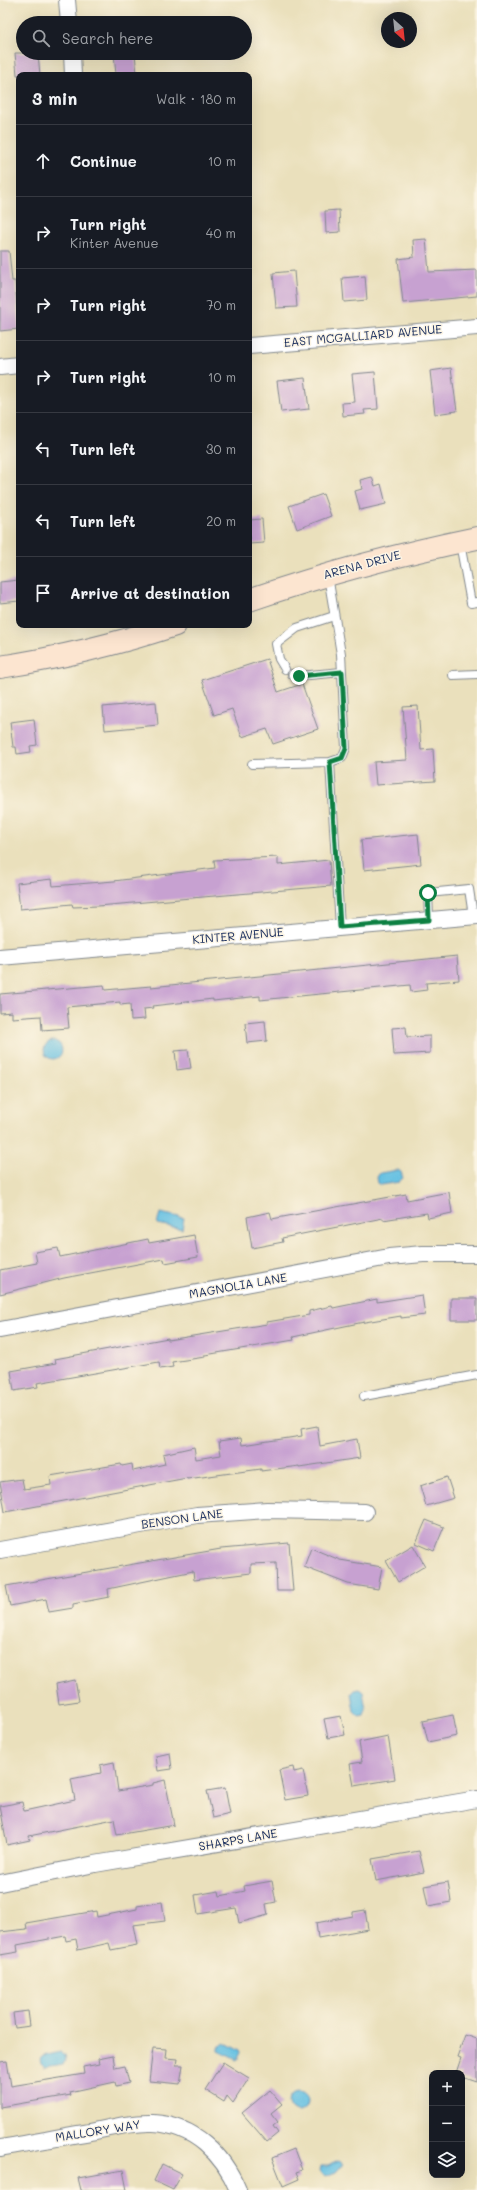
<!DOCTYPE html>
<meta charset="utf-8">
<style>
:root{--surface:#171b24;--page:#242831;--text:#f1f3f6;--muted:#9ea1a6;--line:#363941}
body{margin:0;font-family:Mali,sans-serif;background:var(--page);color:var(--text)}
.controls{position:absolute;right:12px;bottom:12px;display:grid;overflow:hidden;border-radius:8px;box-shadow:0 4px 16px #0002}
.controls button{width:36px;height:36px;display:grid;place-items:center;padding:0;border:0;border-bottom:1px solid var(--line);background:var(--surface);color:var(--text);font:20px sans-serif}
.compass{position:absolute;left:381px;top:12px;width:36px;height:36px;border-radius:50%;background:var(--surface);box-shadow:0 4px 16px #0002;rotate:153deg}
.stop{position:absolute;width:12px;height:12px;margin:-9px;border:3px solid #0b8043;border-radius:50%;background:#fff}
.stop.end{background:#0b8043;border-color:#fff;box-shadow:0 1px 4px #0008}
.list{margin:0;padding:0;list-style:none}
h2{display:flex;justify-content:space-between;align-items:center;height:52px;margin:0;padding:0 16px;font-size:17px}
h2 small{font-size:13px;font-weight:400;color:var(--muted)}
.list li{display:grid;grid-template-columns:26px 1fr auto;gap:12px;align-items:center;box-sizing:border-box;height:72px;padding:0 16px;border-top:1px solid var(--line)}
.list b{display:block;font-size:15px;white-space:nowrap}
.list p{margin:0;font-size:13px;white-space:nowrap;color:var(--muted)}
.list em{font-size:13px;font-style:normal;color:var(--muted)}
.icon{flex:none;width:22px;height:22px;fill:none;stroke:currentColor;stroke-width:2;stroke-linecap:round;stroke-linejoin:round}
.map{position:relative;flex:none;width:477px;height:2190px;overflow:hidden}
.search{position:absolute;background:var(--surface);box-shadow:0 4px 16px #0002;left:16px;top:16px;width:236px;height:44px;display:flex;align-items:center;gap:10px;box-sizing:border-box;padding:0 14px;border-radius:22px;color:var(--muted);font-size:15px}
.panel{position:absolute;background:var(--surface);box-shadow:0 4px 16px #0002;left:16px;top:72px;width:236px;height:556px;border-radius:8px}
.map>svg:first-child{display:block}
.water{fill:#64c0e2;stroke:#4078a0}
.building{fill:#c7a1d1}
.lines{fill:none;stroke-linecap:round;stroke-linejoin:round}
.lane-casing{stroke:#82888d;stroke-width:10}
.street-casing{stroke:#82888d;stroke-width:18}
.secondary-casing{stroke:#82888d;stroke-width:24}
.lane{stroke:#fff;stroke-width:8}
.street{stroke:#fff;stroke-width:16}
.secondary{stroke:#fce5d0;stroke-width:22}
.route{stroke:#0b8043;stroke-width:5}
.labels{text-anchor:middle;stroke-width:3;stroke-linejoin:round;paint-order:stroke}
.street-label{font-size:12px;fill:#1b2f5e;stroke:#fcf5e5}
</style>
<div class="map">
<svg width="477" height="2190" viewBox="0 0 477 2190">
<rect width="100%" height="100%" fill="#fcf5e5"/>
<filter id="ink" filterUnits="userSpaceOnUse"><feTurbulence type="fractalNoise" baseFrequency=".025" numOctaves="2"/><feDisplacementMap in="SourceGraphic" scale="8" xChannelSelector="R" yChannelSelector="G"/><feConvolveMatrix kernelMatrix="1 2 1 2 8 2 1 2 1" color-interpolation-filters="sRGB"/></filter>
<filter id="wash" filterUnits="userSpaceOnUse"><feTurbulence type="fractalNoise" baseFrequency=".012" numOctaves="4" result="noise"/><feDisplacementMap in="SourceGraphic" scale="16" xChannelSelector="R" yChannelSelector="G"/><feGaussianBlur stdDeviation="0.9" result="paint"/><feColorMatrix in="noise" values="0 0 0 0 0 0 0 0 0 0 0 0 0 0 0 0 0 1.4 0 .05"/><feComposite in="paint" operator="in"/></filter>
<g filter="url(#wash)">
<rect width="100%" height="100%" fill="#eae0bc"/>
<!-- water -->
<path class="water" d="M44 1050a9 9 0 1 1 18 0a9 9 0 1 1-18 0Z
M 398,1170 L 401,1172 L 403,1178 L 399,1182 L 381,1185 L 378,1183 L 377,1177 L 380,1173 Z
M 160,1213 L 184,1218 L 182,1229 L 157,1224 Z
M 359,1689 L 363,1692 L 366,1709 L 364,1715 L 359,1716 L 354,1711 L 351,1693 L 354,1690 Z
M 224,2042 L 240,2051 L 241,2053 L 237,2060 L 218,2051 L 218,2048 Z
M 61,2052 L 64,2055 L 65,2060 L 63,2064 L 45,2067 L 41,2063 L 40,2059 L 43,2056 Z
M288 2102a10 10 0 1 1 20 0a10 10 0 1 1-20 0Z
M 339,2161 L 343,2164 L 336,2172 L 325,2176 L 319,2171 L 320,2166 L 327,2166 Z"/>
<g id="blocks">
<!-- building -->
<path class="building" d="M 15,53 L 38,53 L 40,75 L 17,75 Z
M 114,53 L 135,53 L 137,75 L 116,75 Z
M 339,210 L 340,232 L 326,233 L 325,211 Z
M 426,239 L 429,272 L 477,270 L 477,296 L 403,303 L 398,259 L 414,257 L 413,240 Z
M 0,251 L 9,251 L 12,281 L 15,281 L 19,329 L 0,331 Z
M 294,271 L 297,307 L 276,308 L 273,273 Z
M 365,276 L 367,300 L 344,302 L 342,278 Z
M 451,368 L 457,411 L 435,414 L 430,371 Z
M 375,372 L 378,409 L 364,410 L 365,414 L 343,416 L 342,403 L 355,402 L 352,374 Z
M 305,378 L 309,409 L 281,412 L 277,381 Z
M 372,477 L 375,486 L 381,484 L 386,504 L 360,510 L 355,491 L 362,489 L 360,480 Z
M 323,494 L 331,516 L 297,529 L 289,506 Z
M 262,519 L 264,543 L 249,544 L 249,520 Z
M 19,580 L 19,601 L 0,603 L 0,582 Z
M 267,659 L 278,692 L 302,684 L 318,729 L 273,744 L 267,729 L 242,737 L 232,709 L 214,715 L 202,680 Z
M 156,702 L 158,725 L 105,730 L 103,707 Z
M 418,706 L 421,750 L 433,749 L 435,781 L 376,785 L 374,762 L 407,760 L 403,707 Z
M 34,719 L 37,745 L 30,746 L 31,752 L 17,754 L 16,747 L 13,747 L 10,722 Z
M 418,834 L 421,864 L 364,870 L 361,840 Z
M 278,857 L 278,865 L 329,860 L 331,886 L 98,906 L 73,907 L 72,904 L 20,909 L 17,883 L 52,879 L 53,886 L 114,881 L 215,868 L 214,860 Z
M 457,956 L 459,980 L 426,983 L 427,990 L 411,992 L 410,985 L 260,1000 L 260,996 L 213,1001 L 213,999 L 152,1006 L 153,1008 L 144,1009 L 145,1019 L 131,1020 L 130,1004 L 120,1005 L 120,1002 L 67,1007 L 69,1028 L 42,1030 L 41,1016 L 12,1018 L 12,1012 L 0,1013 L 0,994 L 104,985 L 105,990 L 151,986 L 151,987 Z
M 265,1021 L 267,1041 L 247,1043 L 245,1023 Z
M 406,1027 L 407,1037 L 430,1036 L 430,1053 L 394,1055 L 392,1028 Z
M 188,1050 L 191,1068 L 177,1070 L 175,1051 Z
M 449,1192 L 452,1213 L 428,1218 L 427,1213 L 383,1220 L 383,1218 L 282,1238 L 283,1242 L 252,1248 L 247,1217 L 270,1212 L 272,1219 L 406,1194 L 407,1200 Z
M 194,1235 L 198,1257 L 165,1263 L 164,1259 L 64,1278 L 0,1294 L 0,1270 L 37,1263 L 35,1252 L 58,1248 L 60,1257 L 148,1239 L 149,1243 Z
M 422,1295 L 425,1315 L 401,1318 L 401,1316 L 359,1323 L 293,1337 L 294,1340 L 205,1355 L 205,1357 L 172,1362 L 173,1367 L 160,1369 L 159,1362 L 37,1383 L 38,1387 L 14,1391 L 11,1371 L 56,1363 L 55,1359 L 168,1338 L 168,1340 L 267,1324 L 267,1322 L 309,1315 L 309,1311 L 332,1306 L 333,1308 L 377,1299 L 377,1302 Z
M 451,1298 L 477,1298 L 477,1320 L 451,1320 Z
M 317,1426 L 320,1446 L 357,1439 L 360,1458 L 299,1467 L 299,1466 L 261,1471 L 261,1469 L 187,1479 L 187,1478 L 5,1512 L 0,1482 L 22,1479 L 24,1489 L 51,1485 L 50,1476 L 121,1464 L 122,1466 L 132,1464 L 133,1471 L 165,1464 L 163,1454 L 194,1447 L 196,1459 L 221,1455 L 219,1441 L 241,1438 L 242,1445 L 302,1436 L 301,1429 Z
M 447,1477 L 454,1498 L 426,1506 L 420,1486 Z
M 426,1520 L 444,1527 L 434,1551 L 416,1543 Z
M 289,1543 L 293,1591 L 277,1591 L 276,1563 L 251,1564 L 251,1573 L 194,1580 L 193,1571 L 108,1589 L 109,1597 L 73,1604 L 73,1608 L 49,1612 L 46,1599 L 10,1606 L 6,1586 L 221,1549 Z
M 413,1545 L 425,1566 L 398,1582 L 386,1561 Z
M 311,1548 L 340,1560 L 382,1567 L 378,1589 L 348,1584 L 304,1567 Z
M 75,1680 L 79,1701 L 59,1704 L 56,1684 Z
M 453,1715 L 457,1736 L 428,1742 L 423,1721 Z
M 341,1716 L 345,1735 L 328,1738 L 324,1719 Z
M 388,1736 L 395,1779 L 354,1786 L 350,1764 L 362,1762 L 359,1742 Z
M 170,1753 L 172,1769 L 158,1771 L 156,1756 Z
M 114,1762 L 118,1791 L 153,1785 L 153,1783 L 165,1780 L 174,1825 L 117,1835 L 114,1819 L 29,1836 L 30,1840 L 7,1845 L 0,1806 L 22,1802 L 24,1811 L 75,1800 L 71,1779 L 101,1773 L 100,1765 Z
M 293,1767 L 294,1772 L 303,1770 L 308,1796 L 285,1800 L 279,1770 Z
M 225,1788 L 230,1814 L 213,1818 L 207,1791 Z
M 419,1851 L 424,1872 L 376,1881 L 372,1859 Z
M 272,1881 L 276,1902 L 266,1904 L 268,1915 L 239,1923 L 236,1908 L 198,1914 L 195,1895 L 219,1891 L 220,1896 L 245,1891 L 244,1886 Z
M 448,1882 L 451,1902 L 428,1906 L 424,1886 Z
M 162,1902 L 165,1921 L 133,1925 L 137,1945 L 111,1950 L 109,1943 L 78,1950 L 76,1939 L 66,1941 L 65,1936 L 17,1945 L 18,1952 L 0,1955 L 0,1932 L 27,1929 L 26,1923 L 96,1911 L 97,1917 L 137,1909 L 137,1906 Z
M 365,1910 L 368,1929 L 318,1938 L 316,1923 L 353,1916 L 353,1912 Z
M 28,2011 L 30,2026 L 15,2028 L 13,2013 Z
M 465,2035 L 477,2039 L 477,2082 L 462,2077 L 462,2073 L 456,2073 L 461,2058 L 457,2057 Z
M 153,2048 L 167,2049 L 166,2058 L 177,2059 L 176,2065 L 183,2065 L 180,2084 L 149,2081 Z
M 113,2056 L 115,2068 L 125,2066 L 129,2083 L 116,2086 L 115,2082 L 70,2092 L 71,2095 L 0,2107 L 0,2062 L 7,2061 L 11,2086 L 84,2074 L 83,2067 L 99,2064 L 98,2059 Z
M 223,2062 L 249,2078 L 233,2103 L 227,2096 L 224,2102 L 205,2090 Z
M 270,2090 L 282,2104 L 271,2113 L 278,2122 L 273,2126 L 278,2133 L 267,2142 L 242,2113 Z
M 294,2149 L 302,2170 L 296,2172 L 299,2179 L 283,2186 L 272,2158 Z
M 162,2164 L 182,2174 L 173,2190 L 154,2181 Z
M 123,2170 L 127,2190 L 81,2190 L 78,2178 Z"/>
</g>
</g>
<g filter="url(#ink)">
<use href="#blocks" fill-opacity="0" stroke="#82888d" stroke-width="1"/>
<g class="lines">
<!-- lane casing -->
<g class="lane-casing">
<path id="lane" d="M 460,543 L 471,603 L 477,602
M 285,669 L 279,659 L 276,644 L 297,628 L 334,616
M 292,674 L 299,676 L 342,672
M 453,675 L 477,674
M 330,762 L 340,927
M 252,764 L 330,762 L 342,758 L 346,748 L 341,654 L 328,576
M 429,920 L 428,893 L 469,889 L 473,916
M 364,1396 L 477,1375"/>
</g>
<!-- street casing -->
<g class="street-casing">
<path id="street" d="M 67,0 L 69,23
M 72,53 L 73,75
M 249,346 L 477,327
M 0,367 L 19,365
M 0,957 L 477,916
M 0,1330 L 389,1257 L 423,1254 L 477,1254
M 0,1550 L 197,1515 L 267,1510 L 365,1512
M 0,1883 L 95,1864 L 477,1799
M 0,2148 C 30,2143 60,2137 90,2132 C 110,2128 132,2122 153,2123 C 194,2125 223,2154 238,2190"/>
</g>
<!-- secondary casing -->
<g class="secondary-casing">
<path id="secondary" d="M 249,600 C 324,574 399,554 477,538
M 0,667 C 60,658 117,644 175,625"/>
</g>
<!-- lane -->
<use href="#lane" class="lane"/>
<!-- street -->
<use href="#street" class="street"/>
<!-- secondary -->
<use href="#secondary" class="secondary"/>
</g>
</g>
<g class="lines" filter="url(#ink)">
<!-- route -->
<path class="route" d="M 299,676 L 342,672 L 346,748 L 342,758 L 330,762 L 340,927 L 429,920 L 428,893"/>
</g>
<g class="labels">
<!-- street labels -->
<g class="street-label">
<text transform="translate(363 336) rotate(-5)" y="4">EAST MCGALLIARD AVENUE</text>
<text transform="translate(362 565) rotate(-15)" y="4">ARENA DRIVE</text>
<text transform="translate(238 936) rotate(-5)" y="4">KINTER AVENUE</text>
<text transform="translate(238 1286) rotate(-10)" y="4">MAGNOLIA LANE</text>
<text transform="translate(182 1519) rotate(-8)" y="4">BENSON LANE</text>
<text transform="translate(238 1840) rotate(-10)" y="4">SHARPS LANE</text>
<text transform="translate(98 2131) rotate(-9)" y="4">MALLORY WAY</text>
</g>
</g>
</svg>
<div class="controls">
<button>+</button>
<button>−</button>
<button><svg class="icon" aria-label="layers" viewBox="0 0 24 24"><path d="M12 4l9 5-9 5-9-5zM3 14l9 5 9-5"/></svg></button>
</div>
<svg class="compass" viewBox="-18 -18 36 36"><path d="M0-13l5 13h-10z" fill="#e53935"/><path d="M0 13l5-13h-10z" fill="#9ea1a6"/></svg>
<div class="stop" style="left:428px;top:893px"></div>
<div class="stop end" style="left:299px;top:676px"></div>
<div class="search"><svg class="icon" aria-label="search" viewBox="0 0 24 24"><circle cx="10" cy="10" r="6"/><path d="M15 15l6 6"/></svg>Search here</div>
<section class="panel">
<h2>3 min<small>Walk · 180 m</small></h2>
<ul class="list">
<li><svg class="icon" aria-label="ahead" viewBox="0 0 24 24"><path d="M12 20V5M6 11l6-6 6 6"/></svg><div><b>Continue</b></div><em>10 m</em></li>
<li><svg class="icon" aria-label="right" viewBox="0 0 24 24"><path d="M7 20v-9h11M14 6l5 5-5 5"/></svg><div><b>Turn right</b><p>Kinter Avenue</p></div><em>40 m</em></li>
<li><svg class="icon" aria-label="right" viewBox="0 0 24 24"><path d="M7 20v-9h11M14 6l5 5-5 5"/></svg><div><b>Turn right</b></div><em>70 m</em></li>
<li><svg class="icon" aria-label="right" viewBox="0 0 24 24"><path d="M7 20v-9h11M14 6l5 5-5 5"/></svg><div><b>Turn right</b></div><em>10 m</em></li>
<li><svg class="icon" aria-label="left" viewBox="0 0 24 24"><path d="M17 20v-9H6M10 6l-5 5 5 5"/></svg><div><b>Turn left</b></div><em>30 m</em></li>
<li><svg class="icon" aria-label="left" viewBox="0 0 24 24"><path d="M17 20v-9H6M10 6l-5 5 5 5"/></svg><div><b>Turn left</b></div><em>20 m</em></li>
<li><svg class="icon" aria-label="arrive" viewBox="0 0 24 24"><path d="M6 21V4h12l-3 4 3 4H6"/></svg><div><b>Arrive at destination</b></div></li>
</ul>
</section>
</div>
